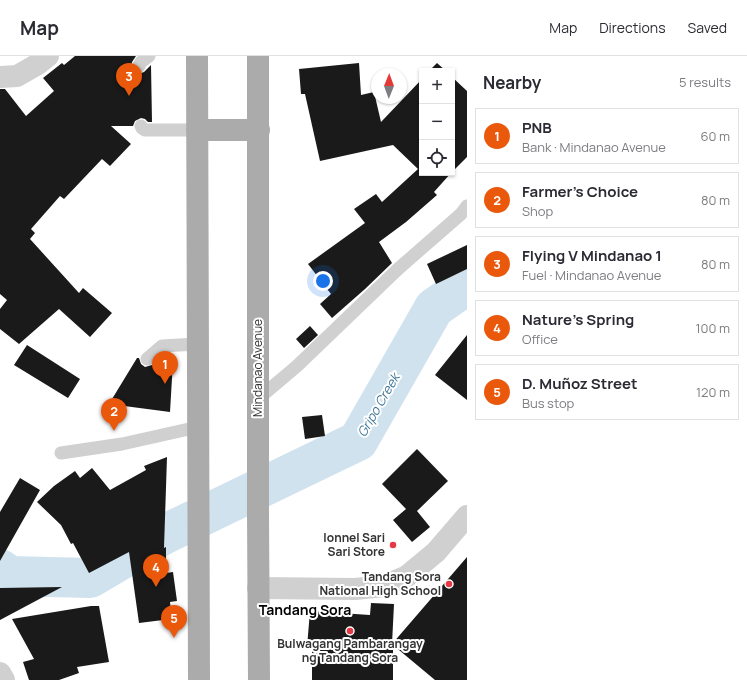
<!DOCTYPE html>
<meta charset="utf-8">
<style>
:root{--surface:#fff;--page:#f2f2f3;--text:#2b2b33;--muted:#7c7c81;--line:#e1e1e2;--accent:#ea580c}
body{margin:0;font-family:Manrope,sans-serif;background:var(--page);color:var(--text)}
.controls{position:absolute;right:12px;top:12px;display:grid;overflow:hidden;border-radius:0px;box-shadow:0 1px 3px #0004}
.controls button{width:36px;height:36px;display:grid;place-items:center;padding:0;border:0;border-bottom:1px solid var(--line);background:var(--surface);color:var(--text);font:20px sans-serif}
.compass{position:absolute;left:371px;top:12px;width:36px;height:36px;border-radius:50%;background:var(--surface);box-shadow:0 1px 3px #0004;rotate:1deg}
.you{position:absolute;left:323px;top:225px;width:14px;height:14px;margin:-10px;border:3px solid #fff;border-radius:50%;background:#1a73e8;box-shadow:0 0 0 6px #1a73e833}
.badge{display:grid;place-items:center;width:26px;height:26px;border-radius:50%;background:var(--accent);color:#fff;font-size:13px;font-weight:700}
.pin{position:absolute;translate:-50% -33px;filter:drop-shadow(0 1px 2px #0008)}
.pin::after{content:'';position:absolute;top:21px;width:14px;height:12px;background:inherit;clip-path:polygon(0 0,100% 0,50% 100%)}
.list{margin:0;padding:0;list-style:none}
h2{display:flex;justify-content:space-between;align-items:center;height:52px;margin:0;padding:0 16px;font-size:17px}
h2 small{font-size:13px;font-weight:400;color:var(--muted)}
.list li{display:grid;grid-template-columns:26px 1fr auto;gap:12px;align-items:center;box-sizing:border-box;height:56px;margin:0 8px 8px;padding:0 8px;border:1px solid var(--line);border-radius:0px}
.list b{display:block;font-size:15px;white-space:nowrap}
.list p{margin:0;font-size:13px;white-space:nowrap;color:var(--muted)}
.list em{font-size:13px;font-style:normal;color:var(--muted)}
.icon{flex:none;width:22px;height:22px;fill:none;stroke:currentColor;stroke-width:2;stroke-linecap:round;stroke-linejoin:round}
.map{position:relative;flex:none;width:467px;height:624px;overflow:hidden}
header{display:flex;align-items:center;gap:24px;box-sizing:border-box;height:56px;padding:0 20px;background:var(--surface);border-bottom:1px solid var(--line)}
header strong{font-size:19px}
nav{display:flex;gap:22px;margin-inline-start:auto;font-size:14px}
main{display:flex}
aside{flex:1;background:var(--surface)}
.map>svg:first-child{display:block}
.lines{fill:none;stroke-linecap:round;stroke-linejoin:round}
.river{stroke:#cfe2ee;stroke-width:40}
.building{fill:#1a1a1a}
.service{stroke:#d0d0d0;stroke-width:13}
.minor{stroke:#d0d0d0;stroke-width:22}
.tertiary{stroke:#d0d0d0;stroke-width:22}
.primary{stroke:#ababab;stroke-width:22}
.poi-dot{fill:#e63946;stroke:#fff;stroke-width:1.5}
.labels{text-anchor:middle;stroke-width:4;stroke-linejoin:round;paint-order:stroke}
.street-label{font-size:12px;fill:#333;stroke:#fff}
.poi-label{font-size:12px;font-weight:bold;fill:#333;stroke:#fff;text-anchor:end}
.water-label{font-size:13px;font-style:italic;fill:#3f7597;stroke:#fff}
.quarter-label{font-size:14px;font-weight:bold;fill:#000;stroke:#fff}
</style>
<header>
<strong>Map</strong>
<nav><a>Map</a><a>Directions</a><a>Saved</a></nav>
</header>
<main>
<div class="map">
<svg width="467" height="624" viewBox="0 0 467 624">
<rect width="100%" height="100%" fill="#fff"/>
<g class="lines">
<!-- river -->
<path class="river" d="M 0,513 L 10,520 L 90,522 L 163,479 L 358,385 L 434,252 L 467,229"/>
</g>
<!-- building -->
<path class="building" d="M 75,0 L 136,0 L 132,6 L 131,11 L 135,17 L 139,18 L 144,16 L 151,9 L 152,66 L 148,66 L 145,63 L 141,62 L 135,65 L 133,70 L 111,70 L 131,88 L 110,110 L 102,103 L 64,143 L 60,140 L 31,173 L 35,177 L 30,183 L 79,237 L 83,232 L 112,257 L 90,281 L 59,253 L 19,288 L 0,273 L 0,253 L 7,244 L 0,238 L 0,33 L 5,33 L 26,60 L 54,35 L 43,22 L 62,7 L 64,9 Z
M 359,7 L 361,39 L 374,36 L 381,66 L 422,23 L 422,117 L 451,117 L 434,136 L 437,139 L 406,166 L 379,186 L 392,207 L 365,233 L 332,262 L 320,248 L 331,238 L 308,208 L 365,167 L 354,153 L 376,138 L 382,146 L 418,113 L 393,89 L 320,105 L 305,38 L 301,38 L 299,13 Z
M 437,7 L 446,15 L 429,15 Z
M 452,21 L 467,35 L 467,101 L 452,116 Z
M 467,189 L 467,213 L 436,228 L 427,208 Z
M 310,270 L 318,279 L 304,292 L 296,283 Z
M 467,279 L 467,344 L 435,319 Z
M 27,289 L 80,323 L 68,342 L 14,309 Z
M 137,302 L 139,302 L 141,308 L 145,311 L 152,309 L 158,304 L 173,305 L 170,356 L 109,348 Z
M 322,359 L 325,380 L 305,383 L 302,361 Z
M 417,393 L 448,425 L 417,455 L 430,471 L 412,486 L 393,464 L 406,453 L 382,428 Z
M 167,401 L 164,492 L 166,491 L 166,517 L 173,516 L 177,545 L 170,546 L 171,555 L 162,557 L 163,564 L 139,567 L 129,496 L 89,517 L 73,487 L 71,488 L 61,469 L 37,446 L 54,430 L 75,415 L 80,422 L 92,412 L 110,434 L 146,414 L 144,410 Z
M 20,422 L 40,434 L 0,505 L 0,456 Z
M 467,501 L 467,624 L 435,624 L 393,589 L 393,624 L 312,624 L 312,591 L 307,591 L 310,555 L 370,559 L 371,547 L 394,548 L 392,588 Z
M 62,531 L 0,564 L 0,532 Z
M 91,550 L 99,550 L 109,606 L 77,611 L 79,617 L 59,624 L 29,624 L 23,606 L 34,603 L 12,563 Z"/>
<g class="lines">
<!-- service -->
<path class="service" d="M 139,10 L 141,6 L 149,0
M 141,70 L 142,72 L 145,74 L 197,74
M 147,303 L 162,290 L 197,288
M 258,343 L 297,310 L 398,213 L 461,158 L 467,150
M 61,397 L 122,388 L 198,371"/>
<!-- minor -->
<path class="minor" d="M 0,617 L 4,624"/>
<!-- tertiary -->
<path class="tertiary" d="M 0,21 L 17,20 L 38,8 L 48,0
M 258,532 L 355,533 L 384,530 L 407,520 L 436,496 L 467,460"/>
<!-- primary -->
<path class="primary" d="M 197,0 L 199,624
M 258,0 L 258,458 L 259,624
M 197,74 L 259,74"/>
</g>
<!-- markers -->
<g class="poi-dot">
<circle cx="393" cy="489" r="4"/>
<circle cx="449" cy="528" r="4"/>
<circle cx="350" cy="575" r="4"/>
</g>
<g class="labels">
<!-- street labels -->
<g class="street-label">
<text transform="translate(258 312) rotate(-90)" y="4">Mindanao Avenue</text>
</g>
<!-- poi labels -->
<g class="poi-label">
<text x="385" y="486">Ionnel Sari<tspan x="385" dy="14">Sari Store</tspan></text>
<text x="441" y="525">Tandang Sora<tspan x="441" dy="14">National High School</tspan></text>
<text x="350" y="592" text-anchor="middle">Bulwagang Pambarangay<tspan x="350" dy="14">ng Tandang Sora</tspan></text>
</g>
<!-- water labels -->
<g class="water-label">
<text transform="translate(378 349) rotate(-60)" y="5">Gripo Creek</text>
</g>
<!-- quarter labels -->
<g class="quarter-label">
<text x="305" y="559">Tandang Sora</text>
</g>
</g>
</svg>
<div class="controls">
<button>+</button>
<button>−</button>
<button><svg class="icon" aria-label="locate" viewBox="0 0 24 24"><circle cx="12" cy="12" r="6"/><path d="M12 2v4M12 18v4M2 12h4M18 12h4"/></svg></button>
</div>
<svg class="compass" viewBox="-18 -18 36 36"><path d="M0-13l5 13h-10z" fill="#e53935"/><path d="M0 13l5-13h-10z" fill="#7c7c81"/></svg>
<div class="you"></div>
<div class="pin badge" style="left:165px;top:328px">1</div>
<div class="pin badge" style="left:114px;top:375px">2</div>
<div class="pin badge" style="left:129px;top:40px">3</div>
<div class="pin badge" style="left:156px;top:531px">4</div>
<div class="pin badge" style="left:174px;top:582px">5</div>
</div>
<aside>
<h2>Nearby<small>5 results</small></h2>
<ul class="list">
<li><span class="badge">1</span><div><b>PNB</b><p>Bank · Mindanao Avenue</p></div><em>60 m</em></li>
<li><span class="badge">2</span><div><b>Farmer's Choice</b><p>Shop</p></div><em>80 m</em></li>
<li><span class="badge">3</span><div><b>Flying V Mindanao 1</b><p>Fuel · Mindanao Avenue</p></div><em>80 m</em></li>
<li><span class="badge">4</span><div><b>Nature's Spring</b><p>Office</p></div><em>100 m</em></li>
<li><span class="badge">5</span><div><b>D. Muñoz Street</b><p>Bus stop</p></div><em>120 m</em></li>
</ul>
</aside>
</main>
